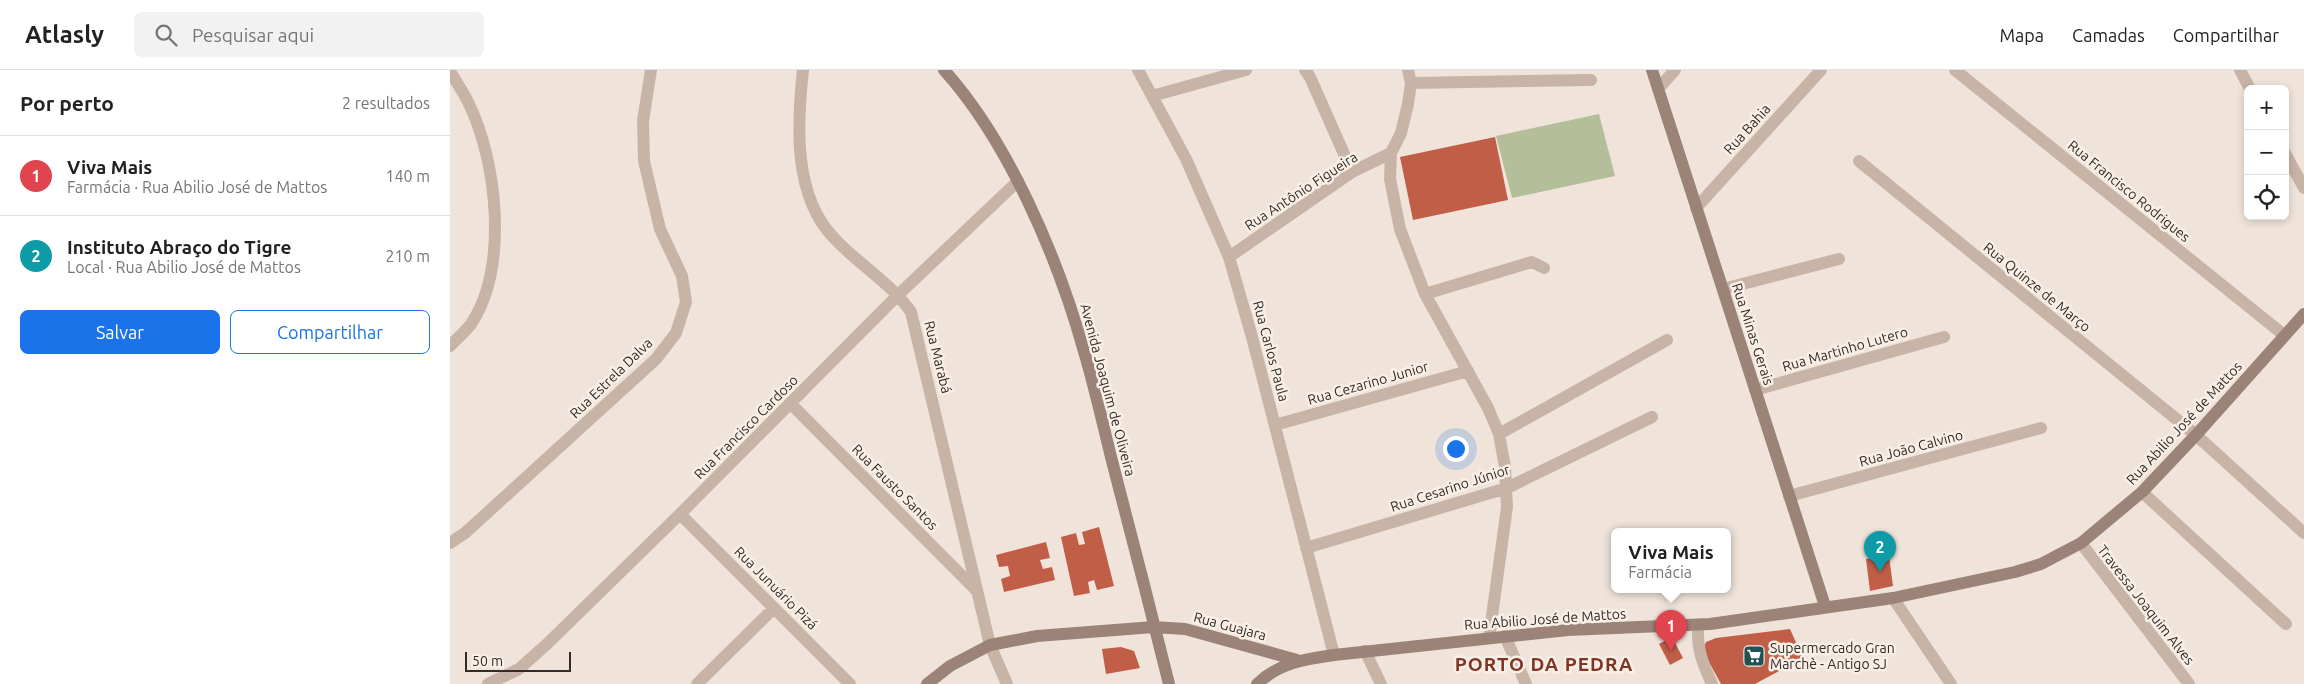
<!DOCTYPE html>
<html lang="pt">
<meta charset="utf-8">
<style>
:root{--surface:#fff;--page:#f2f2f2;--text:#222;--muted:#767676;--line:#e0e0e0;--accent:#1a73e8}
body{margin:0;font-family:Ubuntu,sans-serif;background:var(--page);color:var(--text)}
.controls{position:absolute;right:15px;top:15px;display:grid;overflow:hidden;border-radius:8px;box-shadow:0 2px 8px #0003}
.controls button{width:45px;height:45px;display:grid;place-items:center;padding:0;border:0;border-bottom:1px solid var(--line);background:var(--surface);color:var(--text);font:25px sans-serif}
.scale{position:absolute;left:15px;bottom:12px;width:106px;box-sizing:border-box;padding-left:5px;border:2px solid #342a27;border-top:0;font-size:14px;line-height:18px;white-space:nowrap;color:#342a27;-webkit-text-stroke:4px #f8efe6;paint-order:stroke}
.you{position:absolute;left:1005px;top:378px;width:18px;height:18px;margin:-12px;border:4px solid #fff;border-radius:50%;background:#1a73e8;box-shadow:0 0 0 8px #1a73e833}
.badge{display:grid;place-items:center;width:32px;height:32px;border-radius:50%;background:var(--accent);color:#fff;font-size:16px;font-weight:700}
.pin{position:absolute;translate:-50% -41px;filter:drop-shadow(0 1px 2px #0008)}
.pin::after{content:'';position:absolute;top:26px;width:18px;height:15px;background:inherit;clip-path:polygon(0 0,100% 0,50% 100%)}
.popup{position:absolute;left:1161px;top:458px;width:120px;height:65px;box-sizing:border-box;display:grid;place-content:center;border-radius:8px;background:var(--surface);filter:drop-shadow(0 1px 4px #0005);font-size:16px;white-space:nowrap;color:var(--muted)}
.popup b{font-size:19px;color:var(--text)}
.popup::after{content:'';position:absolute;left:50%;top:100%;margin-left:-10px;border:10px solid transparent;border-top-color:var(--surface)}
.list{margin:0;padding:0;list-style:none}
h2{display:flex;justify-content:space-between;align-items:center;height:65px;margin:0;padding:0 20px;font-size:21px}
h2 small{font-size:16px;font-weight:400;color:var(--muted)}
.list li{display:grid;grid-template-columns:32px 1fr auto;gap:15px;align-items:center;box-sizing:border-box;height:80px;padding:0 20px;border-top:1px solid var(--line)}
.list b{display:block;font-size:19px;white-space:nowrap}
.list p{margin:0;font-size:16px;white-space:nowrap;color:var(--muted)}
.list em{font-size:16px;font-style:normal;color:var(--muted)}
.actions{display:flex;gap:10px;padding:15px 20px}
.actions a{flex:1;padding:11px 0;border:1px solid var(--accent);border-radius:8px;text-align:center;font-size:18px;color:var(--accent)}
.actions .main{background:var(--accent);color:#fff}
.icon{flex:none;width:28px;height:28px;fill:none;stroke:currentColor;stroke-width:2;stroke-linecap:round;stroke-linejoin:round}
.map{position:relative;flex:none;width:1854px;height:614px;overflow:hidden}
header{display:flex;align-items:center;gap:30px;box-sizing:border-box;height:70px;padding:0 25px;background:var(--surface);border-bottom:1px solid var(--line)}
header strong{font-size:24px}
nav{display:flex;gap:28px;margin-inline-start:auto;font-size:18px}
.search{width:350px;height:45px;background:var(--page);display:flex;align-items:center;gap:12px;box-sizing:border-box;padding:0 18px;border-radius:8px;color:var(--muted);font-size:19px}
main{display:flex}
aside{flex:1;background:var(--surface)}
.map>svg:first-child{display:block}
.green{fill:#b4be9b}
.building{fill:#c05e48}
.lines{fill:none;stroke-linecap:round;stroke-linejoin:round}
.street{stroke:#c7b4a6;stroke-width:12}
.secondary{stroke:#9b8378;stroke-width:12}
.labels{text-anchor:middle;stroke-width:5;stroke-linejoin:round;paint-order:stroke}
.street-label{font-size:14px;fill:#342a27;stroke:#f8efe6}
.poi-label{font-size:14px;fill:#342a27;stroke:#f8efe6;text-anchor:start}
.district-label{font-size:19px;font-weight:bold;letter-spacing:1px;fill:#7f3524;stroke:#f8efe6}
</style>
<header>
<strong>Atlasly</strong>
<div class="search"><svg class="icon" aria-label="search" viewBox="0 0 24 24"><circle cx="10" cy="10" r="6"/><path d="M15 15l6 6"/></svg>Pesquisar aqui</div>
<nav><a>Mapa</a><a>Camadas</a><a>Compartilhar</a></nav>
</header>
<main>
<aside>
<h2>Por perto<small>2 resultados</small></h2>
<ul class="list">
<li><span class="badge" style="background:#e0444e">1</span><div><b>Viva Mais</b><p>Farmácia · Rua Abilio José de Mattos</p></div><em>140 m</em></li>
<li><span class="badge" style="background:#0f9aa8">2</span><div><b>Instituto Abraço do Tigre</b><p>Local · Rua Abilio José de Mattos</p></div><em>210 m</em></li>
</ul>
<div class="actions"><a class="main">Salvar</a><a>Compartilhar</a></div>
</aside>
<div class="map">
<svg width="1854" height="614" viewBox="0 0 1854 614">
<rect width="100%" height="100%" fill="#f0e4da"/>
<!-- green -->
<path class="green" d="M 1149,44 L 1165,106 L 1062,128 L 1046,66 Z"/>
<!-- building -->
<path class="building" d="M 1045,67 L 1058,130 L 963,150 L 950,87 Z
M 649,457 L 664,516 L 647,520 L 644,510 L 638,512 L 640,523 L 624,526 L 611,467 L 626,463 L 629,475 L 635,474 L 632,462 Z
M 596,472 L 600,488 L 590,490 L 593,499 L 602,497 L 605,510 L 554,522 L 551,509 L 560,506 L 558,496 L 549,497 L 546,485 Z
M 1438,478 L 1443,516 L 1420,521 L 1416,489 L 1424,488 L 1425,481 Z
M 1340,559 L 1353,588 L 1305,614 L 1271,614 L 1255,585 L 1254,577 L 1256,572 L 1266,568 Z
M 1222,567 L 1233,588 L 1220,595 L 1209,574 Z
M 671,577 L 684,581 L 690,598 L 656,604 L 652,579 Z"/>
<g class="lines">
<!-- street -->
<path class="street" d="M 353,0 C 347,54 343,126 384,168 C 408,194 441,213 461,242 L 540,575 L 557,614
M 688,0 L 736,89 L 779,187 L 802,267 L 884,585
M 855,0 L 860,7 L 902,102
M 958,0 L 961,13 L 958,34 L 951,63 L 941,83 L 940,109 L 950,159 L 975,224 L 1038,338 L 1049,364 L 1055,397 L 1057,437 L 1039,568
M 1505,0 L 1834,265
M 1790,0 L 1800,19
M 0,1 C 6,12 14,23 19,34 C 47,92 58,194 23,251 C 18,260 7,268 0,276
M 961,13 L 1141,10
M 1208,19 L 1225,0
M 702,26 L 796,0
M 1835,83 L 1854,118
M 1409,91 L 1746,365 L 1854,463
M 1246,138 L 1371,0
M 779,187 L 902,102 L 941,83
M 1273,219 L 1389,189
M 975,224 L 1075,194 L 1082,192 L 1094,198
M 1305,320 L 1494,267
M 340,333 L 527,521
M 825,355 L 1018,301
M 1049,364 L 1217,270
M 1692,422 L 1836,554
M 1339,426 L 1591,358
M 230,444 L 400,614
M 0,473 L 15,463 L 206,289 L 226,263 L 236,232 L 232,206 L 210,159 L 194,91 L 193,51 L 201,0
M 1631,473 L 1739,614
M 856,478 L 1057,418 L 1202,347
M 1443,528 L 1501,614
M 1248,555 C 1247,580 1252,592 1262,614
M 1055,566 L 1076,614
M 915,581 L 931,614
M 38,614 L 69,599 L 97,574 L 230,444 L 447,226 L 568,111
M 247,614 L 324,538"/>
<!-- secondary -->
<path class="secondary" d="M 494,0 C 558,71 607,186 633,278 C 644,314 652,351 661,387 C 681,463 700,538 719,614
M 1202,0 L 1375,536
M 477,614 L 500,596 L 540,575 L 587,566 L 704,557 L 735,559 L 847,590
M 807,614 C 829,593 855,589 884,585 L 1118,560 L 1260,554 L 1443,528 L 1565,502 L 1591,494 L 1631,473 L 1692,422 L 1746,365 L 1854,244"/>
</g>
<!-- icons -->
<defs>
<g id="supermarket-square" transform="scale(1.125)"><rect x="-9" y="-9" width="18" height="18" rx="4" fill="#1f5353" stroke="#f8efe6"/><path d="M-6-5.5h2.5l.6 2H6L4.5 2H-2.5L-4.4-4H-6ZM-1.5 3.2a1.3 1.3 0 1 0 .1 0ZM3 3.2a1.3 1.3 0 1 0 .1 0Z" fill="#fff"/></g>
</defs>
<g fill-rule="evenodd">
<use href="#supermarket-square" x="1304" y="586"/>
</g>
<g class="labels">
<!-- street labels -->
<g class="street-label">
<text transform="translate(1297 59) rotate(-48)" y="5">Rua Bahia</text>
<text transform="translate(851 121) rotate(-33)" y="5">Rua Antônio Figueira</text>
<text transform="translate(1679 121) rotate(39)" y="5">Rua Francisco Rodrigues</text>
<text transform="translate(1587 217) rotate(39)" y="5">Rua Quinze de Março</text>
<text transform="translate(1303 264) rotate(72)" y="5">Rua Minas Gerais</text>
<text transform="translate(1395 279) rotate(-16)" y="5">Rua Martinho Lutero</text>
<text transform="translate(821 281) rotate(75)" y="5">Rua Carlos Paula</text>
<text transform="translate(488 287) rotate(76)" y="5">Rua Marabá</text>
<text transform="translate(161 308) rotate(-44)" y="5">Rua Estrela Dalva</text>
<text transform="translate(918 313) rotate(-16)" y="5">Rua Cezarino Junior</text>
<text transform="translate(658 320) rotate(75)" y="5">Avenida Joaquim de Oliveira</text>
<text transform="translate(1734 353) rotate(-47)" y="5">Rua Abilio José de Mattos</text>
<text transform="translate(296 357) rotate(-45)" y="5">Rua Francisco Cardoso</text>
<text transform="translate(1461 378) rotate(-15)" y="5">Rua João Calvino</text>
<text transform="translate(445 417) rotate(45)" y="5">Rua Fausto Santos</text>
<text transform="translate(1000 418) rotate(-18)" y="5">Rua Cesarino Júnior</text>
<text transform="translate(326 518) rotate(45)" y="5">Rua Junuário Pizá</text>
<text transform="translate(1696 535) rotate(52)" y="5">Travessa Joaquim Alves</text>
<text transform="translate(1095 549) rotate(-4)" y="5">Rua Abilio José de Mattos</text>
<text transform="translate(780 556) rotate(15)" y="5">Rua Guajara</text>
</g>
<!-- poi labels -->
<g class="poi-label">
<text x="1320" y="583">Supermercado Gran<tspan x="1320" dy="16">Marchè - Antigo SJ</tspan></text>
</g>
<!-- district labels -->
<g class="district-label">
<text x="1094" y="601">PORTO DA PEDRA</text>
</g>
</g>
</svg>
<div class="controls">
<button>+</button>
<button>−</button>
<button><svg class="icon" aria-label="locate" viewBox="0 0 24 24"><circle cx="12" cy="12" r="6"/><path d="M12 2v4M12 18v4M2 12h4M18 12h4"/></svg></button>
</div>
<div class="scale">50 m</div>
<div class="you"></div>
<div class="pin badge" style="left:1221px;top:581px;background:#e0444e">1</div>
<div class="popup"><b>Viva Mais</b>Farmácia</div>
<div class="pin badge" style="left:1430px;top:502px;background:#0f9aa8">2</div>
</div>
</main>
